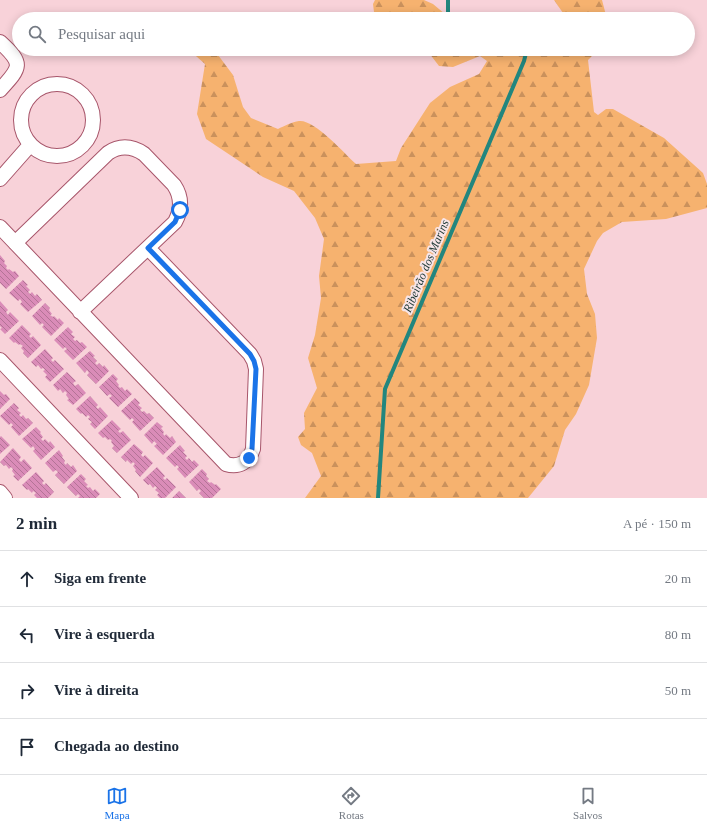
<!DOCTYPE html>
<html lang="pt">
<meta charset="utf-8">
<style>
:root{--surface:#fff;--page:#f2f2f3;--text:#1f2937;--muted:#747a83;--line:#e0e1e3;--accent:#1a73e8}
body{margin:0;font-family:"Times New Roman",serif;background:var(--page);color:var(--text)}
.stop{position:absolute;width:12px;height:12px;margin:-9px;border:3px solid #1a73e8;border-radius:50%;background:#fff}
.stop.end{background:#1a73e8;border-color:#fff;box-shadow:0 1px 4px #0008}
.list{margin:0;padding:0;list-style:none}
h2{display:flex;justify-content:space-between;align-items:center;height:52px;margin:0;padding:0 16px;font-size:17px}
h2 small{font-size:13px;font-weight:400;color:var(--muted)}
.list li{display:grid;grid-template-columns:26px 1fr auto;gap:12px;align-items:center;box-sizing:border-box;height:56px;padding:0 16px;border-top:1px solid var(--line)}
.list b{display:block;font-size:15px;white-space:nowrap}
.list em{font-size:13px;font-style:normal;color:var(--muted)}
.icon{flex:none;width:22px;height:22px;fill:none;stroke:currentColor;stroke-width:2;stroke-linecap:round;stroke-linejoin:round}
.map{position:relative;flex:none;width:707px;height:498px;overflow:hidden}
.search{position:absolute;background:var(--surface);box-shadow:0 2px 10px #0003;left:12px;right:12px;top:12px;height:44px;display:flex;align-items:center;gap:10px;box-sizing:border-box;padding:0 14px;border-radius:22px;color:var(--muted);font-size:15px}
.sheet{height:276px;background:var(--surface)}
nav{display:flex;justify-content:space-around;align-items:center;box-sizing:border-box;height:56px;border-top:1px solid var(--line);background:var(--surface);font-size:11px;color:var(--muted)}
nav a{display:grid;justify-items:center;gap:2px}
nav .on{color:var(--accent)}
.map>svg:first-child{display:block}
.forest{fill:url(#forest-firs)}
.lines{fill:none;stroke-linecap:round;stroke-linejoin:round}
.stream{stroke:#22867e;stroke-width:4}
.building{fill:url(#building-back-hatch)}
.minor-casing{stroke:#a7556a;stroke-width:16}
.minor{stroke:#fff;stroke-width:14}
.route{stroke:#1a73e8;stroke-width:5}
.labels{text-anchor:middle;stroke-width:4;stroke-linejoin:round;paint-order:stroke}
.water-label{font-size:12px;font-style:italic;fill:#1d3936;stroke:#f8e5e8}
</style>
<div class="map">
<svg width="707" height="498" viewBox="0 0 707 498">
<defs>
<pattern id="forest-firs" width="22" height="20" patternUnits="userSpaceOnUse"><rect width="22" height="20" fill="#f6b26f"/><path d="M5 1l3.5 6h-7zM16 11l3.5 6h-7z" fill="#ca915c"/></pattern>
<pattern id="building-back-hatch" width="6" height="6" patternUnits="userSpaceOnUse"><rect width="6" height="6" fill="#da8cb8"/><path d="M-1 5l2 2M0 0l6 6M5-1l2 2" fill="none" stroke="#b37396"/></pattern>
</defs>
<rect width="100%" height="100%" fill="#f8d2d9"/>
<!-- forest -->
<path class="forest" d="M 375,0 L 424,0 L 433,4 L 451,19 L 388,19 L 374,12 L 373,4 Z
M 554,0 L 602,0 L 607,19 L 546,19 L 563,13 Z
M 188,49 L 207,49 L 218,55 L 233,75 L 243,107 L 251,118 L 278,129 C 284,126 292,122 299,121 C 314,119 344,153 356,164 L 396,161 L 401,148 L 430,103 L 450,87 L 479,74 L 487,61 L 480,56 L 453,67 L 439,66 L 426,49 L 599,49 L 588,60 L 594,112 L 598,115 L 606,109 L 613,109 L 664,138 L 703,173 L 707,184 L 707,208 L 666,219 L 622,222 L 603,233 L 597,241 L 584,269 L 587,294 L 595,314 L 597,338 L 589,385 L 576,414 L 565,430 L 554,466 L 528,498 L 305,498 L 321,476 L 312,453 L 301,445 L 298,437 L 305,429 L 304,413 L 317,388 L 308,358 L 315,335 L 321,298 L 319,276 L 324,239 L 315,218 L 294,191 L 263,177 L 206,139 L 197,114 L 205,64 Z"/>
<g class="lines">
<!-- stream -->
<path class="stream" d="M 448,0 L 448,19
M 378,498 L 385,389 L 524,61 L 527,49"/>
</g>
<!-- building -->
<path class="building" d="M 0,255 L 5,261 L 4,263 L 7,266 L 6,268 L 8,270 L 9,269 L 13,272 L 15,271 L 19,276 L 6,289 L 0,283 Z
M 23,280 L 28,285 L 26,286 L 30,290 L 28,292 L 30,294 L 32,292 L 35,296 L 37,294 L 42,300 L 28,312 L 20,304 L 22,302 L 20,299 L 18,301 L 9,293 Z
M 0,301 L 8,310 L 6,312 L 8,315 L 10,312 L 19,321 L 5,334 L 0,329 L 2,328 L 0,326 Z
M 45,303 L 50,308 L 49,310 L 52,314 L 50,315 L 53,317 L 54,316 L 58,320 L 59,318 L 64,323 L 51,336 L 42,327 L 44,325 L 42,323 L 40,325 L 32,316 Z
M 22,325 L 31,334 L 29,336 L 31,338 L 33,336 L 41,345 L 28,358 L 23,353 L 24,351 L 21,348 L 23,346 L 20,344 L 19,345 L 15,342 L 14,343 L 9,338 Z
M 68,327 L 73,332 L 71,334 L 75,337 L 73,339 L 75,341 L 77,340 L 80,343 L 82,342 L 87,347 L 73,360 L 64,351 L 67,349 L 65,347 L 63,349 L 54,340 Z
M 45,349 L 53,358 L 51,360 L 53,362 L 55,360 L 64,369 L 50,382 L 45,377 L 47,375 L 43,371 L 45,370 L 43,368 L 41,369 L 38,365 L 36,367 L 31,362 Z
M 90,351 L 95,356 L 93,357 L 97,361 L 95,363 L 97,365 L 99,363 L 103,367 L 104,365 L 109,371 L 96,384 L 87,375 L 89,373 L 87,370 L 85,373 L 76,363 Z
M 67,372 L 76,381 L 73,383 L 75,386 L 78,384 L 86,393 L 73,405 L 67,400 L 69,399 L 66,395 L 67,393 L 65,391 L 63,393 L 60,389 L 58,391 L 53,385 Z
M 113,374 L 118,379 L 116,381 L 119,385 L 118,386 L 120,388 L 122,387 L 125,391 L 127,389 L 132,394 L 118,407 L 109,398 L 112,396 L 110,394 L 107,396 L 99,387 Z
M 0,391 L 4,395 L 6,394 L 10,399 L 0,409 Z
M 90,396 L 98,405 L 96,407 L 98,409 L 100,407 L 108,416 L 95,429 L 90,424 L 92,422 L 88,419 L 90,417 L 88,415 L 86,417 L 82,413 L 81,414 L 76,409 Z
M 135,398 L 140,403 L 138,405 L 142,408 L 140,410 L 142,412 L 144,411 L 147,414 L 149,413 L 154,418 L 140,431 L 132,422 L 134,420 L 132,418 L 130,420 L 121,411 Z
M 14,403 L 19,408 L 17,410 L 21,413 L 19,415 L 21,417 L 23,415 L 26,419 L 28,418 L 33,423 L 19,436 L 11,427 L 13,425 L 11,423 L 9,425 L 0,416 Z
M 112,420 L 121,429 L 118,431 L 120,433 L 123,431 L 131,440 L 117,453 L 112,448 L 114,446 L 111,442 L 112,441 L 110,439 L 108,440 L 105,437 L 103,438 L 98,433 Z
M 157,422 L 163,427 L 161,428 L 164,432 L 163,434 L 165,436 L 166,434 L 170,438 L 172,436 L 176,442 L 163,455 L 154,446 L 157,444 L 154,441 L 152,444 L 144,435 Z
M 36,427 L 41,432 L 40,433 L 43,437 L 41,439 L 43,441 L 45,439 L 49,443 L 50,441 L 55,447 L 41,460 L 33,451 L 35,449 L 33,446 L 31,448 L 22,439 Z
M 1,436 L 10,445 L 0,454 L 0,437 Z
M 134,444 L 143,452 L 141,455 L 143,457 L 145,455 L 153,463 L 140,477 L 135,471 L 136,470 L 133,466 L 135,464 L 133,462 L 131,464 L 127,460 L 126,462 L 121,457 Z
M 180,445 L 185,451 L 183,452 L 187,456 L 185,458 L 187,460 L 189,458 L 192,462 L 194,460 L 199,465 L 185,478 L 177,469 L 179,467 L 177,465 L 175,467 L 166,458 Z
M 13,448 L 21,457 L 19,460 L 21,462 L 24,459 L 32,468 L 18,481 L 13,476 L 15,475 L 12,471 L 13,469 L 11,467 L 9,469 L 6,465 L 4,466 L 0,462 Z
M 59,450 L 63,456 L 62,457 L 65,461 L 64,463 L 66,465 L 67,463 L 71,467 L 73,465 L 77,471 L 64,484 L 55,475 L 58,472 L 56,470 L 53,472 L 45,463 Z
M 157,467 L 165,476 L 163,478 L 165,480 L 167,478 L 176,487 L 165,498 L 160,498 L 157,495 L 159,493 L 155,490 L 157,488 L 155,486 L 153,488 L 150,484 L 148,485 L 143,480 Z
M 202,469 L 207,474 L 206,476 L 209,479 L 207,481 L 210,483 L 211,482 L 215,485 L 216,484 L 221,489 L 212,498 L 204,498 L 199,493 L 201,491 L 199,489 L 197,491 L 189,482 Z
M 36,472 L 44,481 L 42,483 L 44,485 L 46,483 L 54,492 L 48,498 L 37,498 L 34,495 L 36,493 L 33,491 L 32,493 L 28,489 L 27,490 L 22,485 Z
M 81,474 L 86,479 L 84,481 L 88,485 L 86,486 L 88,488 L 90,487 L 93,491 L 95,489 L 100,494 L 96,498 L 78,498 L 80,496 L 78,494 L 76,496 L 67,487 Z
M 179,491 L 186,498 L 172,498 Z"/>
<g class="lines">
<!-- minor casing -->
<g class="minor-casing">
<path id="minor" d="M 0,42 C 24,64 21,67 0,90
M21 120a36 36 0 1 1 72 0a36 36 0 1 1-72 0Z
M 0,179 L 30,145
M 0,227 L 226,464 C 239,468 249,462 253,449 L 256,369 L 254,361 L 250,354 L 148,248
M 15,243 L 108,153 C 120,145 132,146 144,154 L 174,185 C 182,197 182,209 175,222 L 80,312
M 0,360 L 131,498
M 0,492 L 5,498"/>
</g>
<!-- minor -->
<use href="#minor" class="minor"/>
</g>
<g class="lines">
<!-- route -->
<path class="route" d="M 180,210 L 175,222 L 148,248 L 250,354 L 254,361 L 256,369 L 252,449 L 249,458"/>
</g>
<g class="labels">
<!-- water labels -->
<g class="water-label">
<text transform="translate(426 266) rotate(-67)" y="4">Ribeirão dos Marins</text>
</g>
</g>
</svg>
<div class="stop" style="left:180px;top:210px"></div>
<div class="stop end" style="left:249px;top:458px"></div>
<div class="search"><svg class="icon" aria-label="search" viewBox="0 0 24 24"><circle cx="10" cy="10" r="6"/><path d="M15 15l6 6"/></svg>Pesquisar aqui</div>
</div>
<section class="sheet">
<h2>2 min<small>A pé · 150 m</small></h2>
<ul class="list">
<li><svg class="icon" aria-label="ahead" viewBox="0 0 24 24"><path d="M12 20V5M6 11l6-6 6 6"/></svg><div><b>Siga em frente</b></div><em>20 m</em></li>
<li><svg class="icon" aria-label="left" viewBox="0 0 24 24"><path d="M17 20v-9H6M10 6l-5 5 5 5"/></svg><div><b>Vire à esquerda</b></div><em>80 m</em></li>
<li><svg class="icon" aria-label="right" viewBox="0 0 24 24"><path d="M7 20v-9h11M14 6l5 5-5 5"/></svg><div><b>Vire à direita</b></div><em>50 m</em></li>
<li><svg class="icon" aria-label="arrive" viewBox="0 0 24 24"><path d="M6 21V4h12l-3 4 3 4H6"/></svg><div><b>Chegada ao destino</b></div></li>
</ul>
</section>
<nav>
<a class="on"><svg class="icon" aria-label="map" viewBox="0 0 24 24"><path d="M3 6l6-2 6 2 6-2v14l-6 2-6-2-6 2zM9 4v14M15 6v14"/></svg>Mapa</a>
<a><svg class="icon" aria-label="directions" viewBox="0 0 24 24"><path d="M12 3l9 9-9 9-9-9zM9 14v-3h6M13 9l2 2-2 2"/></svg>Rotas</a>
<a><svg class="icon" aria-label="saved" viewBox="0 0 24 24"><path d="M7 4h10v16l-5-4-5 4z"/></svg>Salvos</a>
</nav>
